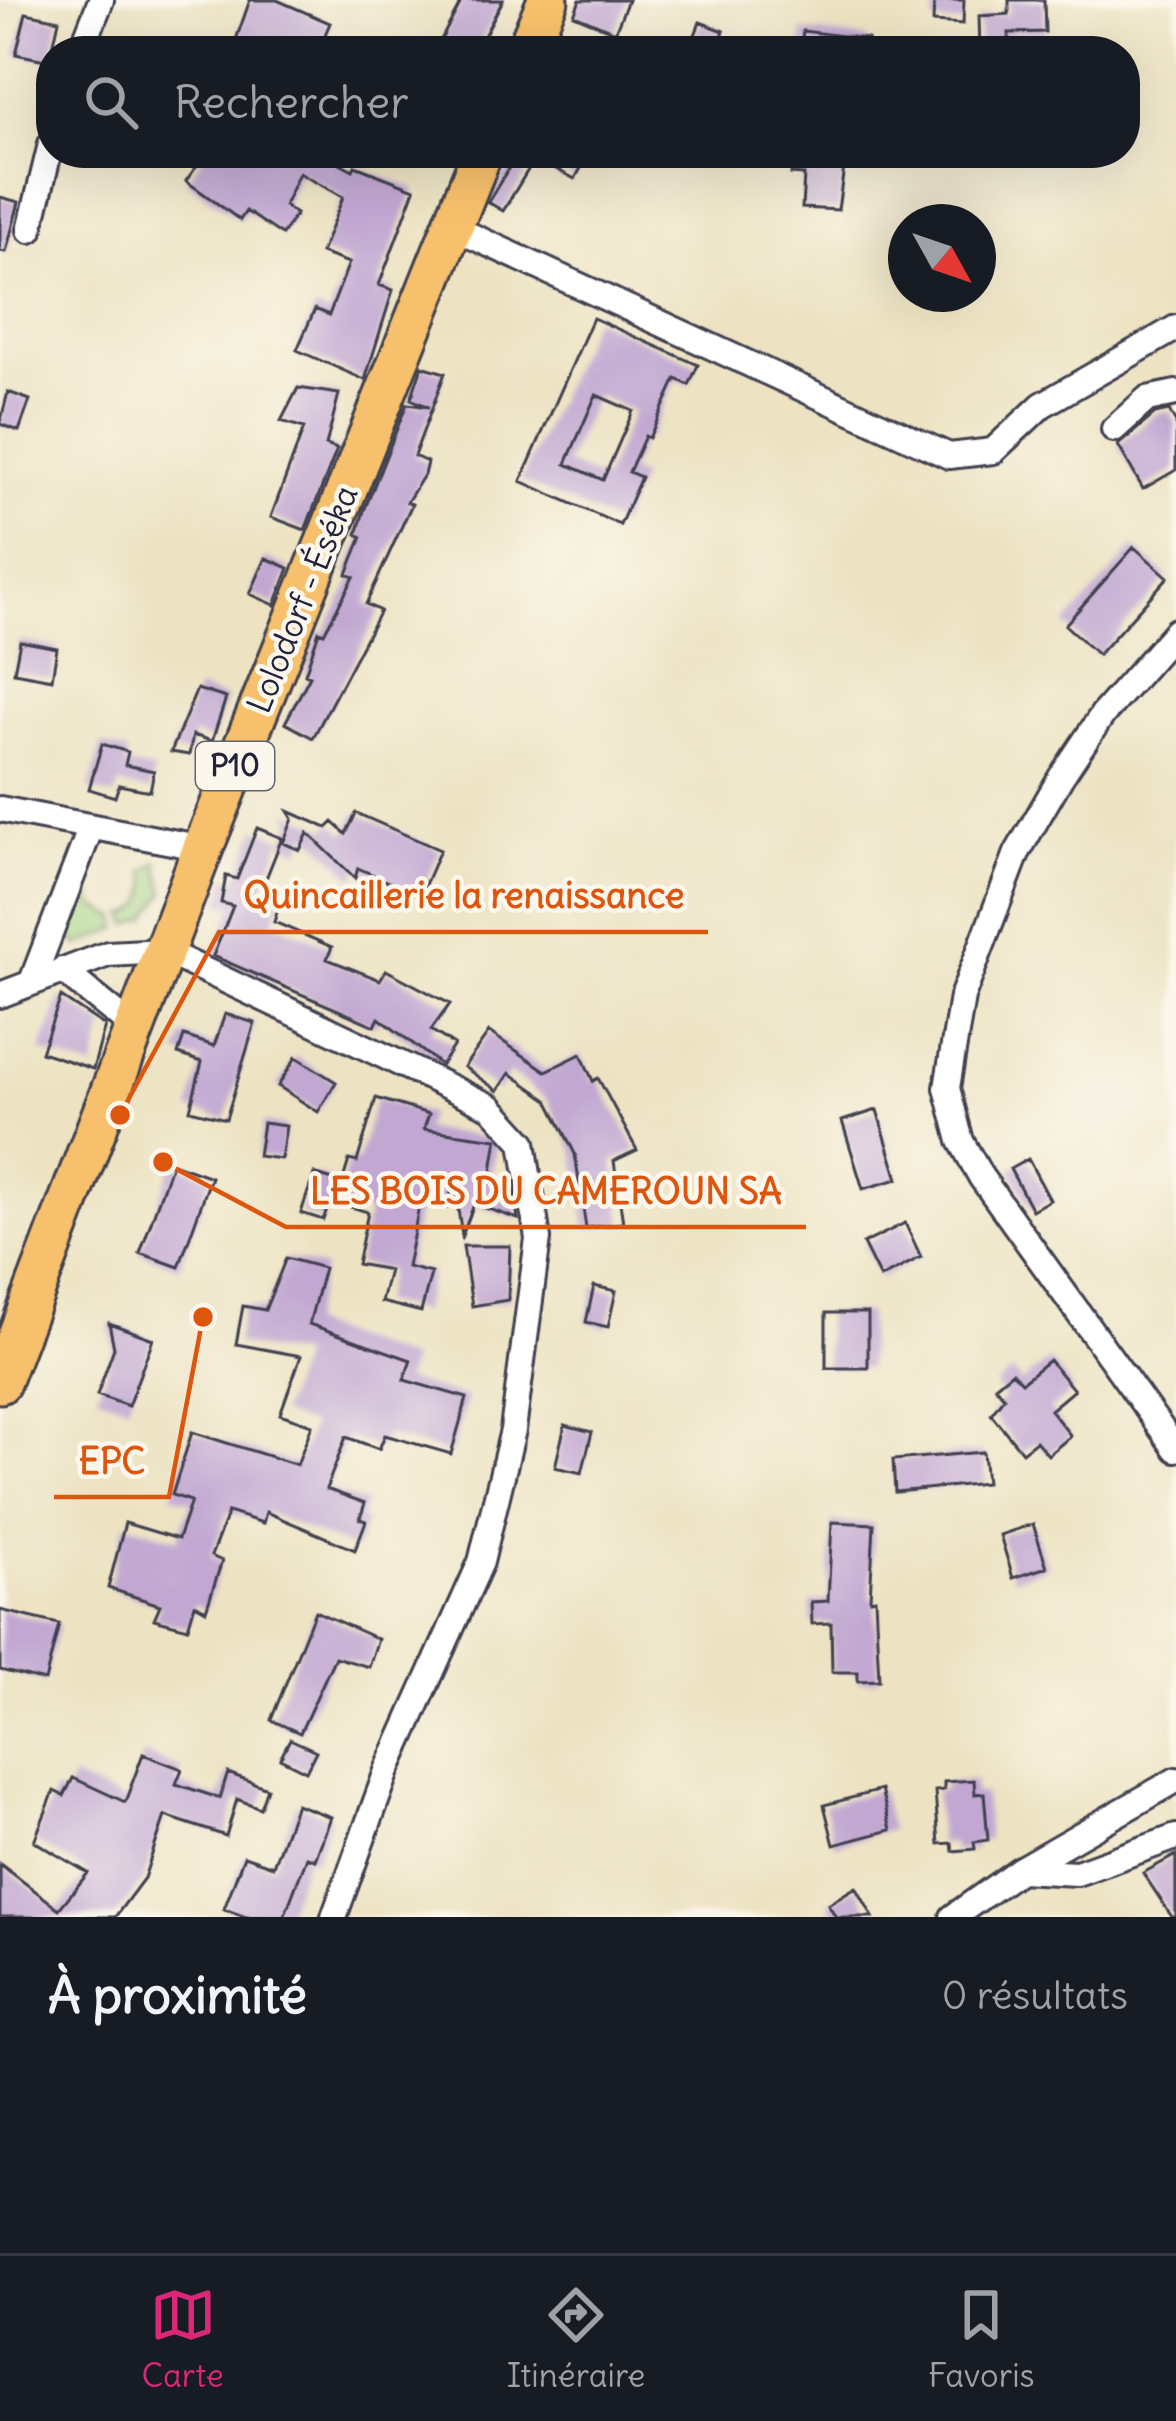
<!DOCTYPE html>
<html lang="fr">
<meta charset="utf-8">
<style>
:root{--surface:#171b24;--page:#242831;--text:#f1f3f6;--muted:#9ea1a6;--line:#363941;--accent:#db2777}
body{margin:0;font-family:Delius,sans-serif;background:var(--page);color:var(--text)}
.compass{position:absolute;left:888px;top:204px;width:108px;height:108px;border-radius:50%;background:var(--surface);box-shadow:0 12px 48px #0002;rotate:130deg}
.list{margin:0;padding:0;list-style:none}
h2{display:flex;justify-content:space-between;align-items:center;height:156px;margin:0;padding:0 48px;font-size:51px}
h2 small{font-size:39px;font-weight:400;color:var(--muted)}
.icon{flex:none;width:66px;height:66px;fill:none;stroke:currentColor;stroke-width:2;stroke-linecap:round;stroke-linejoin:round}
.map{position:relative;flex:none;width:1176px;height:1917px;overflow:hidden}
.search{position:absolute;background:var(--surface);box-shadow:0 12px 48px #0002;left:36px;right:36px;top:36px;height:132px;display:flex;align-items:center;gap:30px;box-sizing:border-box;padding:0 42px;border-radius:48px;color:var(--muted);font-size:45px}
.sheet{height:336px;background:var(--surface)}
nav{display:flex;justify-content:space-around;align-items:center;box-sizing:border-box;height:168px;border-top:3px solid var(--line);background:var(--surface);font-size:33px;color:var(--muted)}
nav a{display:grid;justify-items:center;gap:6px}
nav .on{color:var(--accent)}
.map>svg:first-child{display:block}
.green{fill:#a1d07e;stroke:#62795c;stroke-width:3}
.building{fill:#c1a7d2;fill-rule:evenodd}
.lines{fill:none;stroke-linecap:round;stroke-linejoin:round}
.minor-casing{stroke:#403f4f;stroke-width:30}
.primary-casing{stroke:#403f4f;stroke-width:45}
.minor{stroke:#fff;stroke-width:24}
.primary{stroke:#f7c06c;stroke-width:39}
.labels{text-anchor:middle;stroke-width:9;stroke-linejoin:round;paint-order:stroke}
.shield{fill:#fbf7ec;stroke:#636270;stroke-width:3}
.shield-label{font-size:30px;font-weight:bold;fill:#22223b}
.street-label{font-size:33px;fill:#22223b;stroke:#fbf7ec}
.leader{fill:none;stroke:#de560e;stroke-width:4.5}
.callout-dot{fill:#de560e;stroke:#fbf7ec;stroke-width:4.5}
.callout-label{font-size:36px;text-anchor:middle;font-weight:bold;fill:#de560e;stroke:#fbf7ec;stroke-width:9;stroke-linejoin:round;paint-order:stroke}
</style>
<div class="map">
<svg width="1176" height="1917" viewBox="0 0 1176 1917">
<rect width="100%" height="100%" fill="#fbf7ec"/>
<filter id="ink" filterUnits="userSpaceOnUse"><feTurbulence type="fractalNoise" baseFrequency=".00833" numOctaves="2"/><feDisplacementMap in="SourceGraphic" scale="24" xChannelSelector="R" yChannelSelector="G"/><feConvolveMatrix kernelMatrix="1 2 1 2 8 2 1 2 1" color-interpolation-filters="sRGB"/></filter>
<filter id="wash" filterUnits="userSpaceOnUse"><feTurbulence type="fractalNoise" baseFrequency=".004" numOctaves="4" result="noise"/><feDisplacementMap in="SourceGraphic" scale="48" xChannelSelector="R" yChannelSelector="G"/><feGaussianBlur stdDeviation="2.7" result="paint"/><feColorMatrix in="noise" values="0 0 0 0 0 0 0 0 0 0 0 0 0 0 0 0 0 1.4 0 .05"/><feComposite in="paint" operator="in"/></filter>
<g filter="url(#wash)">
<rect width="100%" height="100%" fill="#ede3c3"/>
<!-- green -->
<path class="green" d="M 158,862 L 165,893 L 146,918 L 129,925 L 126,916 C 147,908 152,891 145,871 Z
M 85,881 L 94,906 L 118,918 L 119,928 L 78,946 L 67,931 Z"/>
<g id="blocks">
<!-- building -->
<path class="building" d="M 250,0 L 277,0 L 330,23 L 318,51 L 232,51 Z
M 462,0 L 503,0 L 476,51 L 435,51 Z
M 580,0 L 628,0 L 615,32 L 574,15 Z
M 934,0 L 964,0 L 963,24 L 933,22 Z
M 1009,0 L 1044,0 L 1045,32 L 1009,33 L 1009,50 L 980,51 L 979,16 L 1009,14 Z
M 26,13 L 59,20 L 50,61 L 16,54 Z
M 700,22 L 724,31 L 716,51 L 689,51 Z
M 803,31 L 868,39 L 868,51 L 800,51 Z
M 206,153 L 321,153 L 353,170 L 355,166 L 415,189 L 379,285 L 393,290 L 365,380 L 297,350 L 315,309 L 329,315 L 349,263 L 321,253 L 343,197 L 299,173 L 284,206 L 296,214 L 282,235 L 246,211 L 240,220 L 186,181 Z
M 525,153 L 589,153 L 575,179 Z
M 792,153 L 846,153 L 838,210 L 802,208 L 804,175 L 791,174 Z
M 516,156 L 531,165 L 503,211 L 488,202 Z
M 0,197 L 19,202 L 6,252 L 0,251 Z
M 593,318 L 698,365 L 689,385 L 676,379 L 649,438 L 645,436 L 629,472 L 641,477 L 620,525 L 521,481 ZM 596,395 L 633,411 L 603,480 L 566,464 Z
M 422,366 L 445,373 L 414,456 L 427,462 L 424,475 L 407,502 L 412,504 L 366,604 L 380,611 L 313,738 L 285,723 L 310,676 L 305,674 L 319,631 L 324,633 L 354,577 L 347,574 L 362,537 L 357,534 L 364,511 L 407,404 L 429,407 L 411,399 Z
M 298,388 L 339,394 L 326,445 L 337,449 L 305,530 L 271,517 L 304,428 L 281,421 Z
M 8,392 L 30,400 L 19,431 L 0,424 Z
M 1169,411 L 1176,423 L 1176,470 L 1143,489 L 1118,445 L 1155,414 Z
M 1134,547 L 1168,577 L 1098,655 L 1065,625 Z
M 266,558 L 289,568 L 275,605 L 250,594 Z
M 20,641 L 57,648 L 52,679 L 14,672 Z
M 197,689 L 226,698 L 212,741 L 193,735 L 189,755 L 171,752 Z
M 102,744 L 128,752 L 125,765 L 154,771 L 150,791 L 119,785 L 115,797 L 89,789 Z
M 288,811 L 327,828 L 333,822 L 346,834 L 356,813 L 440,850 L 420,896 L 358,868 L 355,878 L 308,833 L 300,850 L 283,843 L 293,819 Z
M 257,828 L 282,838 L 263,886 L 283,892 L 274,922 L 332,947 L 327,959 L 380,980 L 386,970 L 450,1004 L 431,1030 L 454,1045 L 441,1065 L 379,1018 L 375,1026 L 213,956 L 233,906 L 221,903 L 226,876 L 237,879 Z
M 61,997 L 105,1026 L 93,1069 L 41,1052 Z
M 225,1014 L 255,1023 L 226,1119 L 190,1110 L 202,1062 L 178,1054 L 184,1036 L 214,1046 Z
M 489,1032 L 546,1071 L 581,1054 L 593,1081 L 598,1078 L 637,1150 L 614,1161 L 623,1223 L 586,1228 L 575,1154 L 548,1100 L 510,1073 L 498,1091 L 464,1067 Z
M 296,1057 L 336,1082 L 318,1112 L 278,1086 Z
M 376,1098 L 429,1114 L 424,1129 L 497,1139 L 490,1183 L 514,1191 L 518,1219 L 474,1204 L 462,1236 L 454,1182 L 447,1208 L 420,1201 L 407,1267 L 431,1273 L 421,1312 L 381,1302 L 389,1270 L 357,1264 L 368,1212 L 330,1201 L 323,1220 L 301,1213 L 314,1174 L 342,1183 L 349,1160 L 357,1162 Z
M 877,1110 L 898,1179 L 863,1189 L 842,1121 Z
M 263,1123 L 286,1126 L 281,1159 L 258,1156 Z
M 1028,1159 L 1050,1200 L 1032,1210 L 1010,1169 Z
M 172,1163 L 211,1177 L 179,1267 L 140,1253 Z
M 905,1223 L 921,1257 L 880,1278 L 863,1244 Z
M 463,1246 L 510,1246 L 508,1300 L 472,1306 Z
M 286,1258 L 324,1268 L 309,1324 L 411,1360 L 404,1380 L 467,1398 L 451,1454 L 385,1435 L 379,1449 L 346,1437 L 326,1489 L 365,1503 L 360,1519 L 366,1521 L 355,1550 L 266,1512 L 263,1523 L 228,1512 L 211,1556 L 222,1561 L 206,1610 L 195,1604 L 188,1628 L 154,1619 L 160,1605 L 108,1588 L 125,1523 L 178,1539 L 191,1501 L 172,1495 L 192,1432 L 297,1465 L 312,1425 L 280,1414 L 301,1356 L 236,1344 L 243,1306 L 265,1310 Z
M 594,1286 L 616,1291 L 608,1327 L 586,1322 Z
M 826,1313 L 868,1313 L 868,1368 L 826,1368 Z
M 109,1323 L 153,1339 L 128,1406 L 97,1395 L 114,1348 Z
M 1049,1360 L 1074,1390 L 1050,1410 L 1071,1436 L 1048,1455 L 1036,1441 L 1022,1452 L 991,1414 L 1004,1397 L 995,1386 L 1012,1372 L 1022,1382 Z
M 565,1425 L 592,1432 L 582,1473 L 555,1467 Z
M 983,1452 L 986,1483 L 895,1492 L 893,1460 Z
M 832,1522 L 874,1524 L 870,1599 L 875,1598 L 879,1680 L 858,1681 L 858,1672 L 832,1672 L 831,1623 L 812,1624 L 811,1602 L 828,1601 Z
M 1033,1524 L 1047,1567 L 1013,1578 L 1000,1535 Z
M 0,1610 L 59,1624 L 45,1681 L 0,1670 Z
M 315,1611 L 378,1639 L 369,1667 L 335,1657 L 300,1733 L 271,1720 Z
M 290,1739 L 316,1751 L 306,1771 L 280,1758 Z
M 143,1754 L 182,1769 L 176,1784 L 219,1798 L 228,1773 L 267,1788 L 260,1808 L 237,1799 L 226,1836 L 165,1816 L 144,1878 L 115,1917 L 0,1917 L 0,1864 L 59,1909 L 88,1873 L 34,1841 L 54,1791 L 64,1796 L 73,1778 L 125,1802 Z
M 974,1780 L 975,1794 L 984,1793 L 988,1840 L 974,1842 L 975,1849 L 953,1851 L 952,1843 L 939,1844 L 935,1791 L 944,1790 L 944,1782 Z
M 881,1790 L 891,1830 L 834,1845 L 824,1805 Z
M 296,1804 L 331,1817 L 315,1860 L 307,1857 L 284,1917 L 246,1917 L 224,1909 L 244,1856 L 273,1866 Z
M 1176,1855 L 1176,1917 L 1172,1917 L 1143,1873 Z
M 856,1887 L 873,1917 L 836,1917 L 828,1904 Z"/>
</g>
</g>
<g filter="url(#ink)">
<use href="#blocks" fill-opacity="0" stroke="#403f4f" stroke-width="3"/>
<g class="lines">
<!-- minor casing -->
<g class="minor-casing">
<path id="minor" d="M 81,51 L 101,0
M 450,226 L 949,456 L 993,451 L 1042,405 L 1176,328
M 30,230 L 51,144
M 1114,429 L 1147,399 L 1176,393
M 1176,631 L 1103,714 L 1061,777 L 1017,853 L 962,997 L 947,1088 L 961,1141 L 981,1177 L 1176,1449
M 0,809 L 203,848
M 62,970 L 135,1029
M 32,981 L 91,827
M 0,995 L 108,954 L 164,951 L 491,1107 L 523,1142 L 538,1239 L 513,1430 L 481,1562 L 387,1771 L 334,1917
M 1019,1870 L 1077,1873 L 1176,1837
M 953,1917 L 1019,1870 L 1176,1780"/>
</g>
<!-- primary casing -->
<g class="primary-casing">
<path id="primary" d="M 526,51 L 548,0
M 0,1383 L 203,848 L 482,153"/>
</g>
<!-- minor -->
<use href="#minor" class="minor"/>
<!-- primary -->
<use href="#primary" class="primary"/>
</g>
</g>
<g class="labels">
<!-- shield labels -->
<rect class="shield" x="196" y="742" width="78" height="48" rx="9"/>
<g class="shield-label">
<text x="235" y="776">P10</text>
</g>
<!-- street labels -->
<g class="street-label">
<text transform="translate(302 599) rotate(-68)" y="12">Lolodorf - Éséka</text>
</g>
</g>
<!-- callouts -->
<path class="leader" d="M120 1115L219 932H708M163 1162L286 1227H806M203 1317L169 1497H54"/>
<g class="callout-dot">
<circle cx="120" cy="1115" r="12"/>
<circle cx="163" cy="1162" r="12"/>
<circle cx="203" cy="1317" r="12"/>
</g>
<g class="callout-label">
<text x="464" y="908">Quincaillerie la renaissance</text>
<text x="546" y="1204">LES BOIS DU CAMEROUN SA</text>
<text x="112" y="1474">EPC</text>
</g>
</svg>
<svg class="compass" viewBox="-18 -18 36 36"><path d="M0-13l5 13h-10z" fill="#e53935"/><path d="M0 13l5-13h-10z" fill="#9ea1a6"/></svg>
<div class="search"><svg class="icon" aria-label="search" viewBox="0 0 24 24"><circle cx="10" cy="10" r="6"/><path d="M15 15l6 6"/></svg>Rechercher</div>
</div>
<section class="sheet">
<h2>À proximité<small>0 résultats</small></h2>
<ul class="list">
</ul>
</section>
<nav>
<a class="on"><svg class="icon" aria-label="map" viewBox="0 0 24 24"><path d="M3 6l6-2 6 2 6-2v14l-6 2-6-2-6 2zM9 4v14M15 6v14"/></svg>Carte</a>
<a><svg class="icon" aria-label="directions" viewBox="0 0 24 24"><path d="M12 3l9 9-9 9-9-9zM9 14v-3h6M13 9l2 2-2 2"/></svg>Itinéraire</a>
<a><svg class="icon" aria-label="saved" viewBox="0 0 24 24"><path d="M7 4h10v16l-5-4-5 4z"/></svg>Favoris</a>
</nav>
